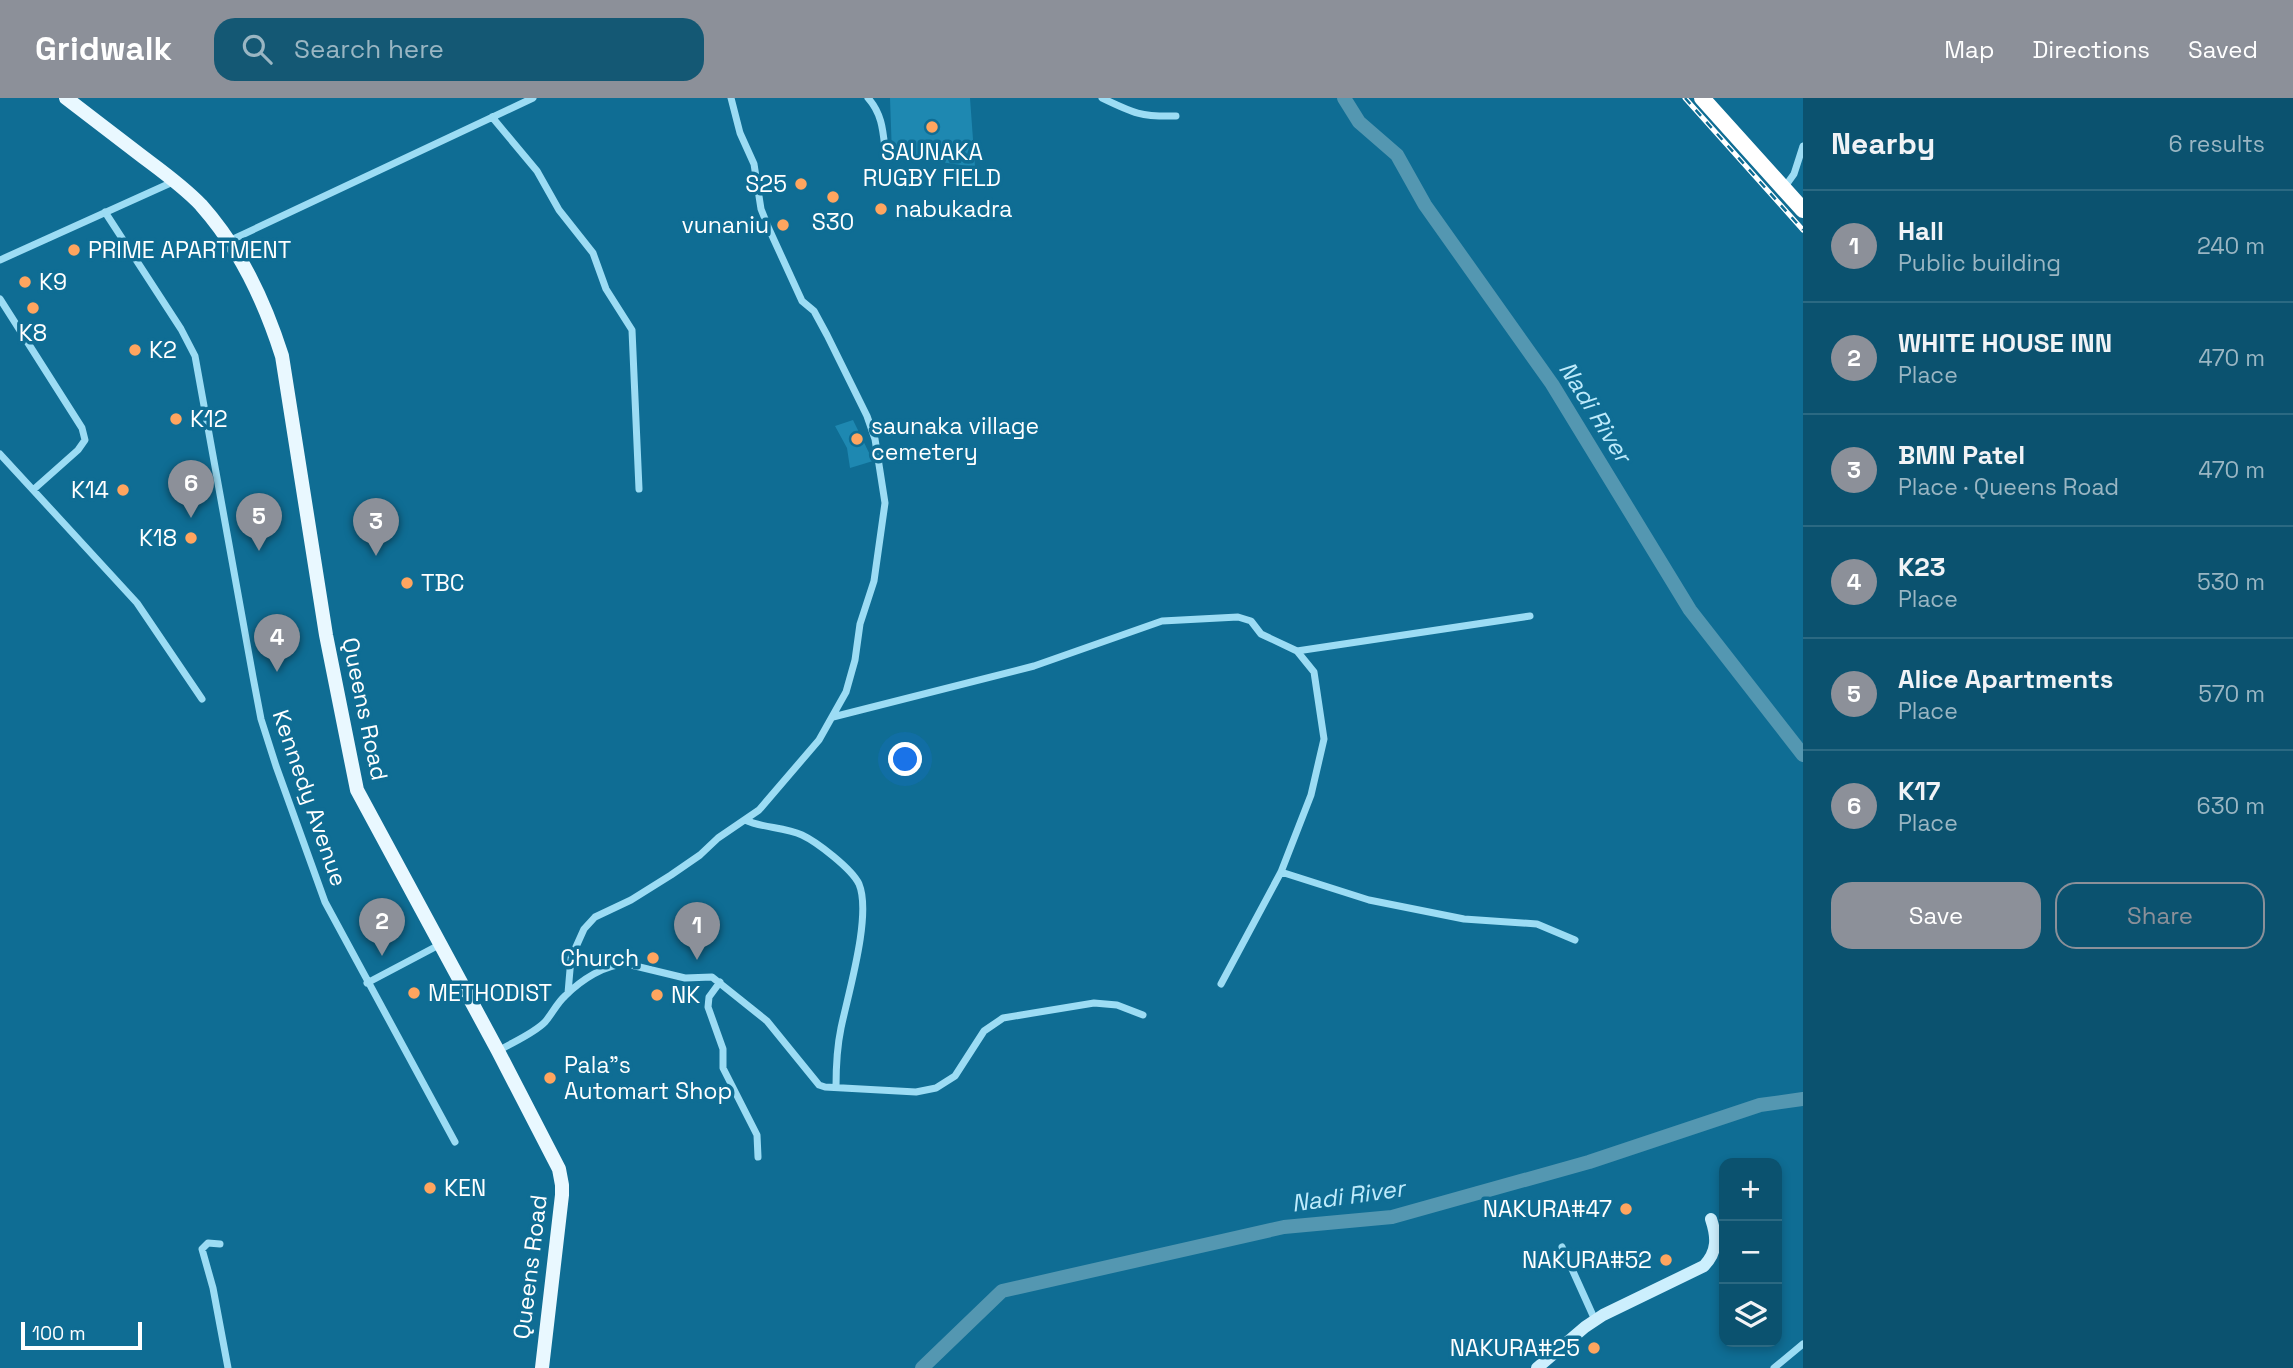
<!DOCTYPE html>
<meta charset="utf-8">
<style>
:root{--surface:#0b526f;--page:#145874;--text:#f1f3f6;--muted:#9ab6c3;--line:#2b6982;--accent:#8c9099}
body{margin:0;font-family:"Space Grotesk",sans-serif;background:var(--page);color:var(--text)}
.controls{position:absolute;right:21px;bottom:21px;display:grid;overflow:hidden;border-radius:14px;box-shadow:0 4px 10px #0003}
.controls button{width:63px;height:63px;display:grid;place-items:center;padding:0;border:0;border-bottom:2px solid var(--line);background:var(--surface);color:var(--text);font:35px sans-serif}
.scale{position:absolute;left:21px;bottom:18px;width:121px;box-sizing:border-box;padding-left:7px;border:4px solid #fff;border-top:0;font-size:19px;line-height:24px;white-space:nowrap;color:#fff;-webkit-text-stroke:5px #0f6d94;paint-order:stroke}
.you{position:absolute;left:906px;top:662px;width:24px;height:24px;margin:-18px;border:5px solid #fff;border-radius:50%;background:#1a73e8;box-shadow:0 0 0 10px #1a73e833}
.badge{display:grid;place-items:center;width:46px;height:46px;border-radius:50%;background:var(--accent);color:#fff;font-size:23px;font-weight:700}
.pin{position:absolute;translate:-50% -58px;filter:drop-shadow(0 2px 4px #0008)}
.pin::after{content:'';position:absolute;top:37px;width:24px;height:21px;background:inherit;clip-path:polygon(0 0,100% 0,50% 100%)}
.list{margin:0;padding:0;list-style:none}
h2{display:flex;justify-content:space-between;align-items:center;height:91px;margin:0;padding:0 28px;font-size:30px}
h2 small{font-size:23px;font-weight:400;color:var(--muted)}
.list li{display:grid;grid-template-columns:46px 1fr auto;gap:21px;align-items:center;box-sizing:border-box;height:112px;padding:0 28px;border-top:2px solid var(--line)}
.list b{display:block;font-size:26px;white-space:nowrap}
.list p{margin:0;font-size:23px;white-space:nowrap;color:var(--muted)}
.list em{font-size:23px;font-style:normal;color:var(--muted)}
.actions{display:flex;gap:14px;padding:21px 28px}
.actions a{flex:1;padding:16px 0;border:2px solid var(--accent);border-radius:21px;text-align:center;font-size:24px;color:var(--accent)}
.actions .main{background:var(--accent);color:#fff}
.icon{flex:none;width:38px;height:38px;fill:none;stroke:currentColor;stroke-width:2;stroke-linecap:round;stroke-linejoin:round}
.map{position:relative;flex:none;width:1803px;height:1270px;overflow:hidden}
header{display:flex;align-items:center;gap:42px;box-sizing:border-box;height:98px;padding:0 35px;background:var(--accent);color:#fff}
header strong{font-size:33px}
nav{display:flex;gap:38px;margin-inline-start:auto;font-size:24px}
.search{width:490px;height:63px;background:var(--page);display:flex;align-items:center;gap:18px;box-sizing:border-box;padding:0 24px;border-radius:21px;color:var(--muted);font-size:26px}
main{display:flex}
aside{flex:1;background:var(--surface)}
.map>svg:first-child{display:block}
.green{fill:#1e88b1}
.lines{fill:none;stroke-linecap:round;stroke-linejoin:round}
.river{stroke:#5497b1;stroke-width:14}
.street{stroke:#9cdcf4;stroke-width:7}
.secondary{stroke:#cceffd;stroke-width:12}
.primary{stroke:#e9f8ff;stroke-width:14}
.highway{stroke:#fff;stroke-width:16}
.rail-casing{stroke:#fff;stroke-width:5}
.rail{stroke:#0f6d94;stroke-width:2.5;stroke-dasharray:8;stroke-linecap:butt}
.poi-dot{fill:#ffa55f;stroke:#0f6d94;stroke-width:2.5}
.labels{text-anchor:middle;stroke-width:7;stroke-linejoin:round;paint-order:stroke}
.poi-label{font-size:23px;fill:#fff;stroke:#0f6d94;text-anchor:start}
.street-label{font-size:23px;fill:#fff;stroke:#0f6d94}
.water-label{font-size:24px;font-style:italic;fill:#beebfc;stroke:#0f6d94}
</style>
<header>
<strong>Gridwalk</strong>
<div class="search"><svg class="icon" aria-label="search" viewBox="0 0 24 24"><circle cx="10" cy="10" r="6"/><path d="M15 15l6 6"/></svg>Search here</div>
<nav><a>Map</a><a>Directions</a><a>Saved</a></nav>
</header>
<main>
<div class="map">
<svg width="1803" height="1270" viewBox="0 0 1803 1270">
<rect width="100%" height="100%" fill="#0f6d94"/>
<!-- green -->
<path class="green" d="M 890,0 L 970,0 L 975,69 L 892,57 Z
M 853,322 L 873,363 L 850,370 L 847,350 L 835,328 Z"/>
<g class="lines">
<!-- river -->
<path class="river" d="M 1344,0 L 1359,24 L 1397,57 L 1425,107 L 1552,286 L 1690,512 L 1803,657
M 922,1270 L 1002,1193 L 1284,1129 L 1392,1119 L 1589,1064 L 1760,1007 L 1803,1001"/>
<!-- street -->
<path class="street" d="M 868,0 C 884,18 883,37 886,60
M 1102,0 C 1133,15 1141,19 1176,18
M 492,19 L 537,73 L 559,112 L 593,155 L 606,191 L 632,232 L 639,391
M 1784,90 L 1794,76 L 1803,48
M 105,114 L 181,231 L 195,258 L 253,579 L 261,621 L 276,668 L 325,804 L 455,1044
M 229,143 L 533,0
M 0,162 L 175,83
M 0,201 L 82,330 L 85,342 L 78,352 L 33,392
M 0,356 L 137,505 L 202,601
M 1297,553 L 1530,518
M 833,619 L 1034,568 L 1162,523 L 1238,519 L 1251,523 L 1261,536 L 1297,553 L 1314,574 L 1324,641 L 1311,697 L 1281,774 L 1221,886
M 745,722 C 762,730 784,729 802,737 C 817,744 852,771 859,786 C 872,817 848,896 841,930 C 837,949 836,970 836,989
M 1281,774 L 1369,802 L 1464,821 L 1537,826 L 1575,842
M 720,884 L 709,899 L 708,909 L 723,951 L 723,970 L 757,1037 L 758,1059
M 367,885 L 439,847
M 568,895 L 571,860 L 584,831 L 595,819 L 631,802 L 671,777 L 700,757 L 718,740 L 759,712 L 819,642 L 846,594 L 855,562 L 860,526 L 874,483 L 885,405 L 875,341 L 867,318 L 827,237 L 814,213 L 802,203 L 769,131 L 761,111 L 754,66 L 740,35 L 731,0
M 498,953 C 513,944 533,936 545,924 C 552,916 557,905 565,898 C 581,882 605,866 627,866 L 685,880 L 712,879 L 767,923 L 819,987 L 825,989 L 916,994 L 936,990 L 955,978 L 984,933 L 1003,920 L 1094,905 L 1117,907 L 1143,917
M 220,1146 L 208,1145 L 202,1151 L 213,1190 L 228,1270
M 1562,1149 L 1595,1222
M 1774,1270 L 1803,1246"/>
<!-- secondary -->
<path class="secondary" d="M 1537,1270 L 1585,1229 L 1603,1217 L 1704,1168 C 1718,1153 1717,1139 1711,1121"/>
<!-- primary -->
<path class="primary" d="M 66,0 C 92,20 117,39 143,59 C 163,74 184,89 201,107 C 240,151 264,202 282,258 L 326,537 L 357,692 L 498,953 L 559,1071 L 562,1087 L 562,1097 L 542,1270"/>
<!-- highway -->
<path class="highway" d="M 1702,0 L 1803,112"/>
<!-- rail casing -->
<g class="rail-casing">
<path id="rail" d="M 1685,0 L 1803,132"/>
</g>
<!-- rail -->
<use href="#rail" class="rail"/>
</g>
<!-- markers -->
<g class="poi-dot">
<circle cx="932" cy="29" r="7"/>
<circle cx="801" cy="86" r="7"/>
<circle cx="833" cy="99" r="7"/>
<circle cx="881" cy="111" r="7"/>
<circle cx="783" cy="127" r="7"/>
<circle cx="74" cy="152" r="7"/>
<circle cx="25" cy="184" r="7"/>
<circle cx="33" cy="210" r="7"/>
<circle cx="135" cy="252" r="7"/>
<circle cx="176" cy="321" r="7"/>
<circle cx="857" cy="341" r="7"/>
<circle cx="123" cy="392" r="7"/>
<circle cx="191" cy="440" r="7"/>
<circle cx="407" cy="485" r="7"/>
<circle cx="653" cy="860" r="7"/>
<circle cx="414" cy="895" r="7"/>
<circle cx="657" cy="897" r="7"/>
<circle cx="550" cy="980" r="7"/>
<circle cx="430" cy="1090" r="7"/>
<circle cx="1626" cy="1111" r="7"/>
<circle cx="1666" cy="1162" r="7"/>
<circle cx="1594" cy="1250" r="7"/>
</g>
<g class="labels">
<!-- poi labels -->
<g class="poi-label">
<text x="932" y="62" text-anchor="middle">SAUNAKA<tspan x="932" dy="26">RUGBY FIELD</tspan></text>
<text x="787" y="94" text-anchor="end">S25</text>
<text x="895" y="119">nabukadra</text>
<text x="833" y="132" text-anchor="middle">S30</text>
<text x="769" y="135" text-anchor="end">vunaniu</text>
<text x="88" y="160">PRIME APARTMENT</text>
<text x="39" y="192">K9</text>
<text x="33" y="243" text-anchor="middle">K8</text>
<text x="149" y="260">K2</text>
<text x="190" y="329">K12</text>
<text x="871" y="336">saunaka village<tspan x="871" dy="26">cemetery</tspan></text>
<text x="109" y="400" text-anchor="end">K14</text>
<text x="177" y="448" text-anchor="end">K18</text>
<text x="421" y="493">TBC</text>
<text x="639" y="868" text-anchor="end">Church</text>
<text x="428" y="903">METHODIST</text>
<text x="671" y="905">NK</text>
<text x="564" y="975">Pala"s<tspan x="564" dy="26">Automart Shop</tspan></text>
<text x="444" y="1098">KEN</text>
<text x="1612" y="1119" text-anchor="end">NAKURA#47</text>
<text x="1652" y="1170" text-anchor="end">NAKURA#52</text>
<text x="1580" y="1258" text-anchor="end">NAKURA#25</text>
</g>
<!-- street labels -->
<g class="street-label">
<text transform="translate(365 611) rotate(78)" y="8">Queens Road</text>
<text transform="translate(310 700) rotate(71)" y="8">Kennedy Avenue</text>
<text transform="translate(530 1169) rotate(-83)" y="8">Queens Road</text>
</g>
<!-- water labels -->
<g class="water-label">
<text transform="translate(1595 314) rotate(58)" y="8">Nadi River</text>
<text transform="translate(1348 1098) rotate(-8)" y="8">Nadi River</text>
</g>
</g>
</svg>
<div class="controls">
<button>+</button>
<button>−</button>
<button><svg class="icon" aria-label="layers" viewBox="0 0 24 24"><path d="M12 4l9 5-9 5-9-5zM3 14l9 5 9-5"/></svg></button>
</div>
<div class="scale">100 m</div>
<div class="you"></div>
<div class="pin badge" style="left:697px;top:862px">1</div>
<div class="pin badge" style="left:382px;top:858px">2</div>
<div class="pin badge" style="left:376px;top:458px">3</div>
<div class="pin badge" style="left:277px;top:574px">4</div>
<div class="pin badge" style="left:259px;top:453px">5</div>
<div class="pin badge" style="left:191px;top:420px">6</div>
</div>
<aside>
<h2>Nearby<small>6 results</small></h2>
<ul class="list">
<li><span class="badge">1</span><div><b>Hall</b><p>Public building</p></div><em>240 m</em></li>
<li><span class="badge">2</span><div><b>WHITE HOUSE INN</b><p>Place</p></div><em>470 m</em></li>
<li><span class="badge">3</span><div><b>BMN Patel</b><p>Place · Queens Road</p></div><em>470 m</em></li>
<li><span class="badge">4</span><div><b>K23</b><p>Place</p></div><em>530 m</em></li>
<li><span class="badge">5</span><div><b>Alice Apartments</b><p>Place</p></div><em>570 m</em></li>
<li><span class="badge">6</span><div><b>K17</b><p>Place</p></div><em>630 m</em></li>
</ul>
<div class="actions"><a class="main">Save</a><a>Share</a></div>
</aside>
</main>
